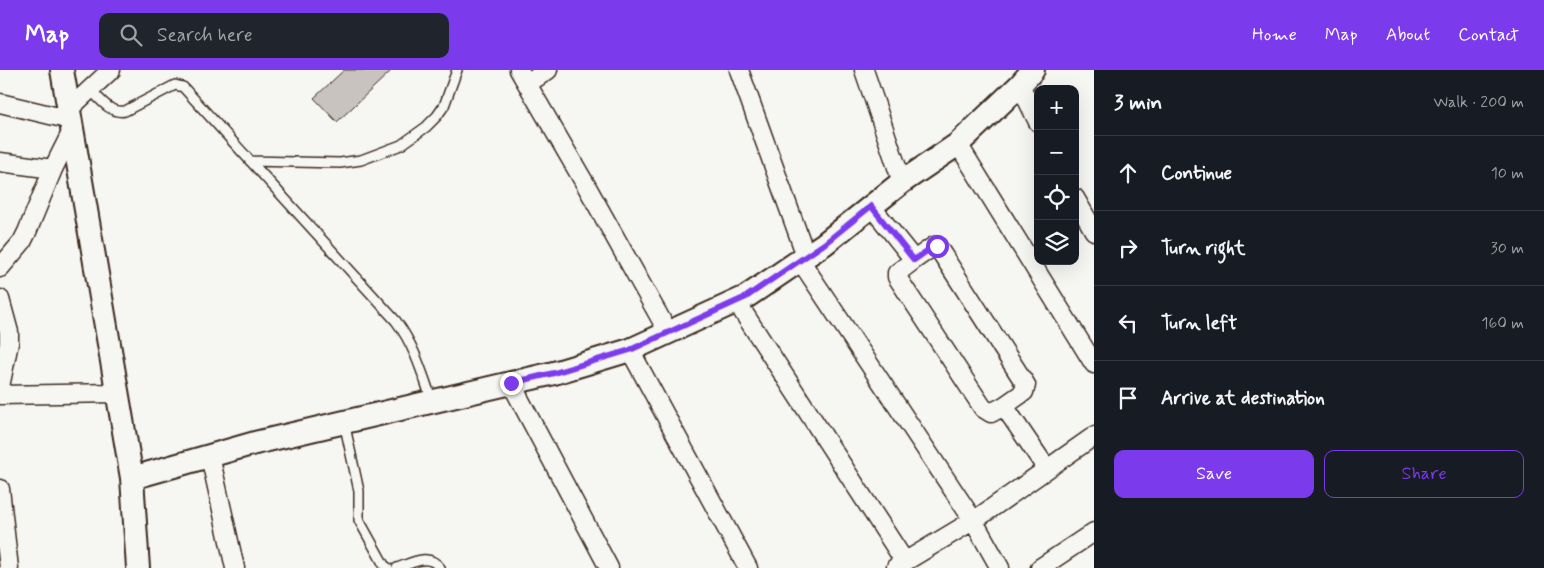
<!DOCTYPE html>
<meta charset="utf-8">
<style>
:root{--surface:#171b24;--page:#20242c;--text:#f1f3f6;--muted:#9ea1a6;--line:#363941;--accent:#7c3aed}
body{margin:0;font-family:Mynerve,sans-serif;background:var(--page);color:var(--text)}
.controls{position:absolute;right:15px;top:15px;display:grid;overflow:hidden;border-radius:10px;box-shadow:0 5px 20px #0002}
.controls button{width:45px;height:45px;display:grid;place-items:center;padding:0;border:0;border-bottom:1px solid var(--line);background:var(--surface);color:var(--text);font:25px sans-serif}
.stop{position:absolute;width:15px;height:15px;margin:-11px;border:4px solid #7c3aed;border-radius:50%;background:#fff}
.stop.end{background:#7c3aed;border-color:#fff;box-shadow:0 1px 5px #0008}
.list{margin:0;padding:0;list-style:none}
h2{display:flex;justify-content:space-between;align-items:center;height:65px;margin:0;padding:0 20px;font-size:21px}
h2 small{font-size:16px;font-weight:400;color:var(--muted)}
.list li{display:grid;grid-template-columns:32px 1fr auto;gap:15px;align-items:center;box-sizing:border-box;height:75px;padding:0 20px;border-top:1px solid var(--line)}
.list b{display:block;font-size:19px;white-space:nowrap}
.list em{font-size:16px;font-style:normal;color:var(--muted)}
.actions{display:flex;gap:10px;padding:15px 20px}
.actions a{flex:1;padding:11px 0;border:1px solid var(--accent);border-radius:10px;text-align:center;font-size:18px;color:var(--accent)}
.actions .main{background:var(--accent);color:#fff}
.icon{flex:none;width:28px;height:28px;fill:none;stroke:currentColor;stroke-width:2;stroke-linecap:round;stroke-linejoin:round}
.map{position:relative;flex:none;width:1094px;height:498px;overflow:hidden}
header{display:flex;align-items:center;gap:30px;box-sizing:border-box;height:70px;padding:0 25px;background:var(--accent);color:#fff}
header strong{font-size:24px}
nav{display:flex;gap:28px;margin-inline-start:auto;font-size:18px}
.search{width:350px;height:45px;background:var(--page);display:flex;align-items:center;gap:12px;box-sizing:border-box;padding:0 18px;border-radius:10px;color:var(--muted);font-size:19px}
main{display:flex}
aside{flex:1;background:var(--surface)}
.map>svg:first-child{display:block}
.building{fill:#c8c3be;stroke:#3b2a1e}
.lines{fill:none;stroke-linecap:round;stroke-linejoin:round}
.service-casing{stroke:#3b2a1e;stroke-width:12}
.minor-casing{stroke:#3b2a1e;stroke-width:21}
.tertiary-casing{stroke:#3b2a1e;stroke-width:26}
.service{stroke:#f6f6f2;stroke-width:9}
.minor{stroke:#f6f6f2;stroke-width:18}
.tertiary{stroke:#f6f6f2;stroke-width:22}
.route{stroke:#7c3aed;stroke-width:6}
</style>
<header>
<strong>Map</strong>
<div class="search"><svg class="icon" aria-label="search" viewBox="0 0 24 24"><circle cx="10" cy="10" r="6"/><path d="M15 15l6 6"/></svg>Search here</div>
<nav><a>Home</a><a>Map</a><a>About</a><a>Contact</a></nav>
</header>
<main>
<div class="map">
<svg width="1094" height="498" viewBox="0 0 1094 498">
<rect width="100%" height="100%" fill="#f6f6f2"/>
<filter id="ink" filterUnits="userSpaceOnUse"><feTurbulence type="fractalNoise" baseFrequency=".02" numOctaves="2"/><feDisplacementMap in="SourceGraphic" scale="10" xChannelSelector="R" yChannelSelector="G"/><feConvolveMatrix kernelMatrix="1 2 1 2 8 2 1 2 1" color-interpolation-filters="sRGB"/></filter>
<g filter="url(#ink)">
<!-- building -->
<path class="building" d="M 344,0 L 392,0 L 337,52 L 314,28 Z"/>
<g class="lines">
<!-- service casing -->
<g class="service-casing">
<path id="service" d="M 90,19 C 100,29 110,44 125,41 L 175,15 L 183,17 L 396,251 C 414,275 422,302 432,331
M 250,91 L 340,93 L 361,90 L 401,75 L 426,57 L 437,46 L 444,36 L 457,0
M 344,352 L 359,421 L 359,450 L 384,495 L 388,498
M 397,498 C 412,493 429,482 440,498"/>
</g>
<!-- minor casing -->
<g class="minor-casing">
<path id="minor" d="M 519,0 L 587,117 L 668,262
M 739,0 L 806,186
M 864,0 L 902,112
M 527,14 L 548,0
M 1020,15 L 1038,52
M 0,33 L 71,50
M 69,39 L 111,0
M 958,74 L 1094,294
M 0,92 L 53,99
M 1075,128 L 1094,161
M 871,136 L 914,190 L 897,203 L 897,207 L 983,338 L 991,343 L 1004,336 L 1047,399
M 800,190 L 973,450 L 1000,498
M 914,190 L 934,176 L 937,176 L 1026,315 L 1024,322 L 1004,336
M 0,198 L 22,172 L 27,162 L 53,99 L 72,61
M 0,229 L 9,262 L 9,273 L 0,317
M 736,231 L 905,492
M 630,280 L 748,498
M 511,313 L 609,498
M 0,325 L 117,323
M 210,386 L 235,498
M 0,419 L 9,498
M 896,497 L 979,447 L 1094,366
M 1040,498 L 1094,462"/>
</g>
<!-- tertiary casing -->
<g class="tertiary-casing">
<path id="tertiary" d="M 62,0 L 132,408 L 138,498
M 132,408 L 255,373 L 554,303 L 630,280 L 746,227 L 824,174 L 902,112 L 958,74 L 1020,15 L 1033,0"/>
</g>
<!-- service -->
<use href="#service" class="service"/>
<!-- minor -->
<use href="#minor" class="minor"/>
<!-- tertiary -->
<use href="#tertiary" class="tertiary"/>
</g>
</g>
<g class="lines" filter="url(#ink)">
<!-- route -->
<path class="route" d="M 511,313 L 554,303 L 630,280 L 746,227 L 824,174 L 871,136 L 914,190 L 934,176 L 937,176"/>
</g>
</svg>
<div class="controls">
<button>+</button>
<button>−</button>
<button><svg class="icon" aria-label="locate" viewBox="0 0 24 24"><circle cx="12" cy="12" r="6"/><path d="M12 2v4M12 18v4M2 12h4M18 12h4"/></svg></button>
<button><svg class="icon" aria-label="layers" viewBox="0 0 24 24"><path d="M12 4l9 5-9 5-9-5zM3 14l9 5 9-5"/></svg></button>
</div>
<div class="stop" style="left:937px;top:176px"></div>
<div class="stop end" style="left:511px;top:313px"></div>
</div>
<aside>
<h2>3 min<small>Walk · 200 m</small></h2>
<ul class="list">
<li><svg class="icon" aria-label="ahead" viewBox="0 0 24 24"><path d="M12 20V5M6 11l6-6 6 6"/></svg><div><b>Continue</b></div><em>10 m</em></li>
<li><svg class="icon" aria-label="right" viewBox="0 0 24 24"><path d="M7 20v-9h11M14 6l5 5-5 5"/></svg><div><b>Turn right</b></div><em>30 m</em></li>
<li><svg class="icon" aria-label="left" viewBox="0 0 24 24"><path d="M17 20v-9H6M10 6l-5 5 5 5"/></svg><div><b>Turn left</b></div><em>160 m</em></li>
<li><svg class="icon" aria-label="arrive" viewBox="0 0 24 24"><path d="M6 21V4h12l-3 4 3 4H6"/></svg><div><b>Arrive at destination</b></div></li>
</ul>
<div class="actions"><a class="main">Save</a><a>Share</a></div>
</aside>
</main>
